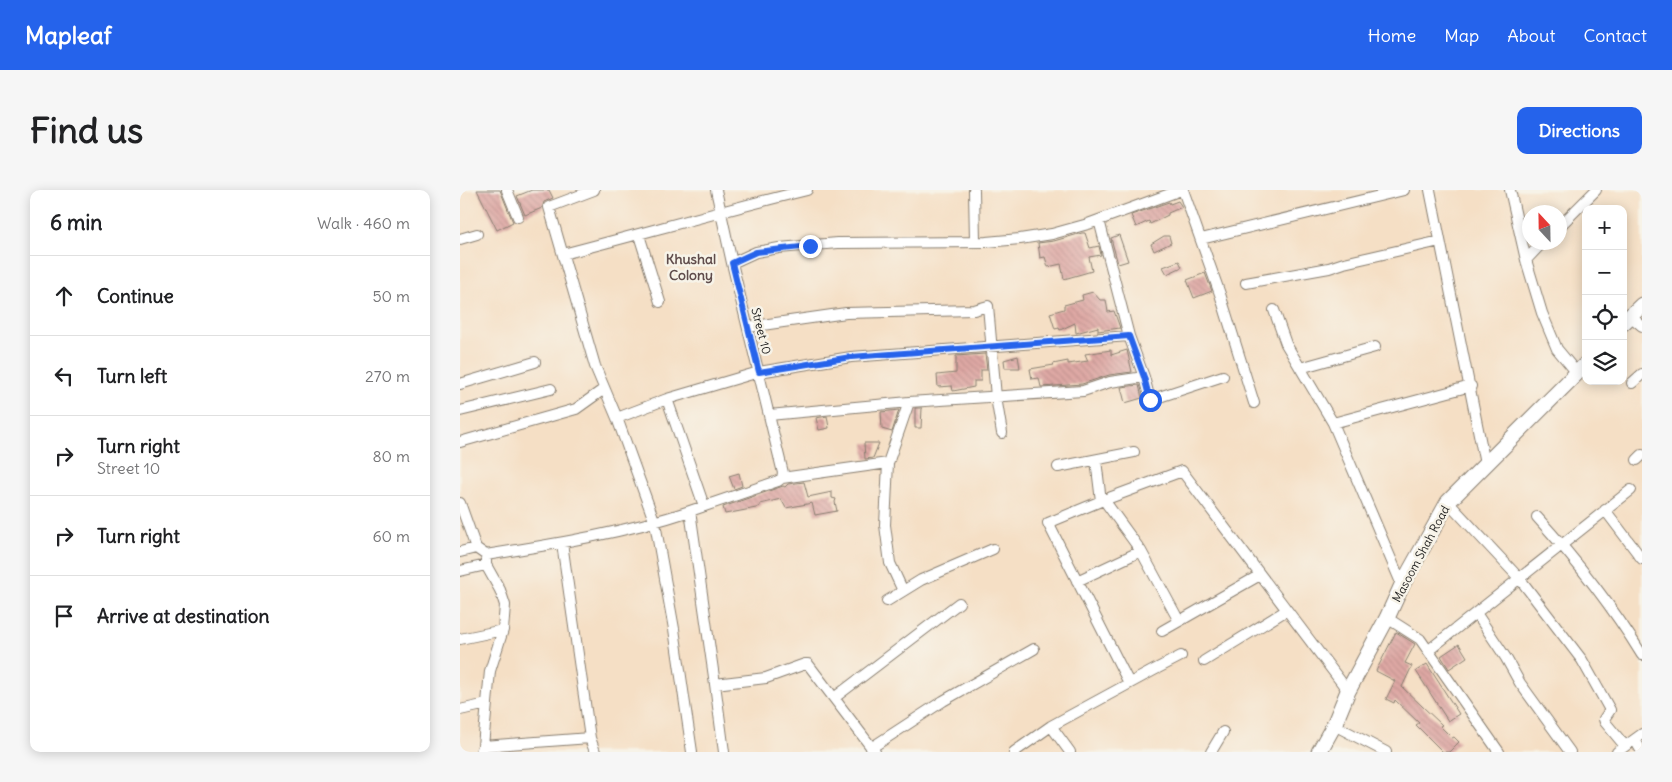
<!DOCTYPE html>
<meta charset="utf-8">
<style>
:root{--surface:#fff;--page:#f6f6f6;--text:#202124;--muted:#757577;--line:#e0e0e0;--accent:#2563eb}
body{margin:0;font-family:Delius,sans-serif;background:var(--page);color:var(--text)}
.controls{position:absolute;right:15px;top:15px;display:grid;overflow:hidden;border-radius:10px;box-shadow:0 2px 12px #0003}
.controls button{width:45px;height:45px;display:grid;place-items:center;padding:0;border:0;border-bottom:1px solid var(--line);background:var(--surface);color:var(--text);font:25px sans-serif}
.compass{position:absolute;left:1062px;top:15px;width:45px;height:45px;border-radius:50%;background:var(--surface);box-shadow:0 2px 12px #0003;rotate:338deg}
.stop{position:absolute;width:15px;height:15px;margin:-11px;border:4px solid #2563eb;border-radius:50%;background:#fff}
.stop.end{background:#2563eb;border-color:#fff;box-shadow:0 1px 5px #0008}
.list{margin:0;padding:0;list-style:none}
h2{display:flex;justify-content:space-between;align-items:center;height:65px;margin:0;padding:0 20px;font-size:21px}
h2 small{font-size:16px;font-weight:400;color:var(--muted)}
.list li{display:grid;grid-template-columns:32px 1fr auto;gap:15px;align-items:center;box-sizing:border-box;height:80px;padding:0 20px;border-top:1px solid var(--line)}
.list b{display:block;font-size:19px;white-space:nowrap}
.list p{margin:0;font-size:16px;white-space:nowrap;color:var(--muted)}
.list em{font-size:16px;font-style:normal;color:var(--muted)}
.icon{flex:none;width:28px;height:28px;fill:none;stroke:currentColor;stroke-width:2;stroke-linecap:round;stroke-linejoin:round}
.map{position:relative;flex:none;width:1182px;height:562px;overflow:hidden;border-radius:10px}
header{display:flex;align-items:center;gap:30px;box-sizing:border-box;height:70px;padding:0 25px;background:var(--accent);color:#fff}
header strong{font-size:24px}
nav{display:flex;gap:28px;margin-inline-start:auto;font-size:18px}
.intro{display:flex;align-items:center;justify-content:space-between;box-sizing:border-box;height:120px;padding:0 30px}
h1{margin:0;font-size:35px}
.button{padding:12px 22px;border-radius:10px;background:var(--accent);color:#fff;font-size:18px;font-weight:700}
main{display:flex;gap:30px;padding:0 30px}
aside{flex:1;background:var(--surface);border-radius:10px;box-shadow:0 2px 12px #0003}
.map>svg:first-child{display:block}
.building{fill:url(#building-back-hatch)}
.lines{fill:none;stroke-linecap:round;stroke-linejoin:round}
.minor-casing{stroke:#887e70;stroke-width:12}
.primary-casing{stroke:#887e70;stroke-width:17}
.minor{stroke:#fff;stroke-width:10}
.primary{stroke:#fff;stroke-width:15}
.route{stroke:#2563eb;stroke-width:6}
.labels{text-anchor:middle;stroke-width:5;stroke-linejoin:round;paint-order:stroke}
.street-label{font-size:12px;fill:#1c1c1c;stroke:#f7f3e8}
.neighbourhood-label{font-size:14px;font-weight:bold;fill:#604d4c;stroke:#f7f3e8}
</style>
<header>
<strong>Mapleaf</strong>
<nav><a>Home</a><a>Map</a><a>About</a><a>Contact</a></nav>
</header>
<div class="intro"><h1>Find us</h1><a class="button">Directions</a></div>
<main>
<aside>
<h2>6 min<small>Walk · 460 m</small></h2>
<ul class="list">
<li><svg class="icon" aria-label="ahead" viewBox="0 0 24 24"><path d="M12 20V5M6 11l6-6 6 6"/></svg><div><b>Continue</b></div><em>50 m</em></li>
<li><svg class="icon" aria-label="left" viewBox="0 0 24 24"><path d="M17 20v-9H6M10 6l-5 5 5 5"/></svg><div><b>Turn left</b></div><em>270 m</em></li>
<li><svg class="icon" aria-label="right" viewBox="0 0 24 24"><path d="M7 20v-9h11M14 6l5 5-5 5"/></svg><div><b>Turn right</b><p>Street 10</p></div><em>80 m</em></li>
<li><svg class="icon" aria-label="right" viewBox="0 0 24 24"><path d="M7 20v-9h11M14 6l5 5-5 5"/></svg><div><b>Turn right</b></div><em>60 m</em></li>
<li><svg class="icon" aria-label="arrive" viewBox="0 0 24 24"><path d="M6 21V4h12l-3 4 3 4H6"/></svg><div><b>Arrive at destination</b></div></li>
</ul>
</aside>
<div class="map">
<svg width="1182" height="562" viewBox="0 0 1182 562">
<defs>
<pattern id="building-back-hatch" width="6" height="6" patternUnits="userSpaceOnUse" patternTransform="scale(1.25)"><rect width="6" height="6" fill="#dea8a4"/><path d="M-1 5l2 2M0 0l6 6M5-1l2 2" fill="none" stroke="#be908d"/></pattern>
</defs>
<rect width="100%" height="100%" fill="#f7f3e8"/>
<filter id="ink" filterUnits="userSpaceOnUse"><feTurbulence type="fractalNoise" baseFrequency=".02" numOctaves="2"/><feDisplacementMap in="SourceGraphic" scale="10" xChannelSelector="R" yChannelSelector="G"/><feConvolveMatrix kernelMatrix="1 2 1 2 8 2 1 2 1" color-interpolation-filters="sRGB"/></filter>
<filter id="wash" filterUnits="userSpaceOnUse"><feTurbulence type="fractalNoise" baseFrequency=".0096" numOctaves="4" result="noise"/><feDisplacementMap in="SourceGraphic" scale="20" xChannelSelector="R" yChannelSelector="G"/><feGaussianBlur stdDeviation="1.12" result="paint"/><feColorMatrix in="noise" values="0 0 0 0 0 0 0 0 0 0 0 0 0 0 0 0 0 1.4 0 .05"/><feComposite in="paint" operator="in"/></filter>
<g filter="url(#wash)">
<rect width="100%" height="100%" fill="#f5dfc5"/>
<g id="blocks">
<!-- building -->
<path class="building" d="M 17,0 L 40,0 L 53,32 L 37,40 Z
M 72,0 L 89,0 L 93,8 L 84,12 L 82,18 L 65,25 L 57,6 Z
M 718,11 L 722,17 L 708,23 L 708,25 L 690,34 L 689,31 L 676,37 L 671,25 L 709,12 L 710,14 Z
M 622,43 L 625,43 L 630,58 L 639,56 L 641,65 L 629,67 L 632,81 L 604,89 L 601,74 L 588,77 L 585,67 L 580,68 L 578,53 L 594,51 Z
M 659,45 L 668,71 L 658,74 L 651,48 Z
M 704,46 L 709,46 L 711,53 L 694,61 L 691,54 Z
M 719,71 L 722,77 L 707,84 L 703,77 Z
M 745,83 L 752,101 L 734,108 L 727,90 Z
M 633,102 L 640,110 L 646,110 L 648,122 L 654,121 L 660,138 L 638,141 L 638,137 L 616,143 L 615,133 L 600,140 L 599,138 L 595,139 L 590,123 L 604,119 L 604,115 L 623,110 L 622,105 Z
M 651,160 L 651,165 L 667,160 L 672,182 L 649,185 L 622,194 L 581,197 L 579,188 L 572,189 L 570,179 L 594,175 L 593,174 L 608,171 L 608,174 L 628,171 L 625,164 Z
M 525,164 L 527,180 L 521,180 L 521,191 L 514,191 L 514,197 L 493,201 L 492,196 L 478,197 L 477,185 L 496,183 L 496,166 Z
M 558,166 L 560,178 L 545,178 L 544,170 Z
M 679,195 L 682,208 L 665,213 L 661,197 Z
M 455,218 L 462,218 L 461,238 L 455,238 Z
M 439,220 L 432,242 L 422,239 L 421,222 Z
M 367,226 L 369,238 L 359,240 L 356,228 Z
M 404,253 L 419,253 L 413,268 L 405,269 Z
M 279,283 L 282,296 L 274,299 L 269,286 Z
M 344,292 L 348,307 L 372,302 L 372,308 L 376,309 L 375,312 L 377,321 L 355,325 L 352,313 L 326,318 L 321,309 L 300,314 L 300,316 L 296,318 L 265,324 L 263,317 L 323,296 L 325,297 L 328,294 Z
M 936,442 L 955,454 L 945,473 L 952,476 L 942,497 L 982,535 L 980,536 L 992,548 L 994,547 L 999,552 L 989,562 L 983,562 L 956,535 L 959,533 L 935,510 L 934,513 L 926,509 L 935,491 L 916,481 Z
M 999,454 L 1007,467 L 989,479 L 981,466 Z
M 967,474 L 999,524 L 988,531 L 956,481 Z"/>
</g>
</g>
<g filter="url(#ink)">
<use href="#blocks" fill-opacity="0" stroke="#887e70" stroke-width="1"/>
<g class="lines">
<!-- minor casing -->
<g class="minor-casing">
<path id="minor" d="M 47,0 L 58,27
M 134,0 L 89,17 L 135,176 L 157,228 L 195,333 L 214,439 L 232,562
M 256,0 L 272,73 L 323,283 L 322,288
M 514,0 L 515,51
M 723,0 L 760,104 L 794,213
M 970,0 L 1025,274
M 1050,0 L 1066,70 L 1082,123 L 1097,159 L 1117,183
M 639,30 L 669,146
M 1100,36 L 1136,0
M 179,45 L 200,112
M 0,49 L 17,44
M 741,49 L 944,0
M 103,64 C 184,43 265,20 347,0
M 1066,70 L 1083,52
M 272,73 L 296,62 L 319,58 L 378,53 L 526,52 L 560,49 L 592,44 L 628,34 L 721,0
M 786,93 L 869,78 L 884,73 L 980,51
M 814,120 L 826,154 L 873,233 L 942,395
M 1170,126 L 1182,136
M 288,137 L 386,123 L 514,120 L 528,116 L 536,207 L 542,243
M 840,178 L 915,157
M 1172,193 L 1182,184
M 0,194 L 75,172
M 0,221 L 91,199
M 309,225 L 449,212
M 157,228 L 207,209
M 873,233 L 1011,196
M 0,252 L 116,219 L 144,199
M 636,270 L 641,311
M 1177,270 L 1182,265
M 598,277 L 674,262
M 644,310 L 681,361 L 719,431
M 988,312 L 1060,389 L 1122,470 L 1150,520 L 1144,529 L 1145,532 L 1165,556
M 0,313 L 16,358 L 26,365 C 95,354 164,343 230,321 L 255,494 L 306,488 L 345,474 L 348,474 L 415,562
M 244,316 L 207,209 L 299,182 L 391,167 L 669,146 L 684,187
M 1145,320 L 1182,369
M 230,321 L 318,291 L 322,288 L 428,273
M 1077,327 C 1116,370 1152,416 1182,465
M 0,362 L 16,358
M 0,381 L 26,375
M 617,391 L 681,361
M 443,401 L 430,373 L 425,335 L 428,273 L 449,212 L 623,201 L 650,192 L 684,187 L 690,210 L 763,186
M 427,411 L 461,390 L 533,359
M 1016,423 L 1046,468 L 1060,493 L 1110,562
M 927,428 L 960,449 L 1039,562
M 702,441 L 800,385
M 0,449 L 43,440
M 969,460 L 1171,300
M 744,471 L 827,420
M 669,493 L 588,333 L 641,311 L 722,281 L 888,501
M 255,494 L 264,562
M 374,508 L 499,413
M 0,520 L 27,514
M 874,535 L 926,562
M 130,548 L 135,562
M 1175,550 L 1182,562
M 23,556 L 130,548 L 102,353
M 411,558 L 483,511 L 574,459
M 21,562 L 23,556 L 30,481 L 43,440 L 45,415 L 40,400 L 26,375 L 26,365
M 554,562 L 591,536
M 610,562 L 591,536 L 694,480 L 721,466
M 751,562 L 763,542
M 1157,562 L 1182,544"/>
</g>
<!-- primary casing -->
<g class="primary-casing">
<path id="primary" d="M 1163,133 L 1182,115
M 859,562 L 874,535 L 888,501 L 927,428 L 942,395 L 988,312 L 1126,174"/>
</g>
<!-- minor -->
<use href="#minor" class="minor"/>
<!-- primary -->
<use href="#primary" class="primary"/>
</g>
</g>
<g class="lines" filter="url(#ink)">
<!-- route -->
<path class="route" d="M 350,56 L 296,62 L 272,73 L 299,182 L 391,167 L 669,146 L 684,187 L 690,210"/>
</g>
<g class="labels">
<!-- street labels -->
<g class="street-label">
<text transform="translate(301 141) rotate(76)" y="4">Street 10</text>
<text transform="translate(961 364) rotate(-62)" y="4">Masoom Shah Road</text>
</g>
<!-- neighbourhood labels -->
<g class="neighbourhood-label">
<text x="231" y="74">Khushal<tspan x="231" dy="16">Colony</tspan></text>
</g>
</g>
</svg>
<div class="controls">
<button>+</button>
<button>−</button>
<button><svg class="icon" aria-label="locate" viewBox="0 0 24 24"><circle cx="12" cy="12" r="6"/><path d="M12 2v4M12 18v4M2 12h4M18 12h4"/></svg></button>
<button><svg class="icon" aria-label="layers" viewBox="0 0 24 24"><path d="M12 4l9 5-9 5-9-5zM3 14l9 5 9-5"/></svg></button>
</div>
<svg class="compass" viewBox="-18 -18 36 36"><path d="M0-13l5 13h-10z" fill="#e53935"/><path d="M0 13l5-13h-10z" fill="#757577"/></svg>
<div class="stop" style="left:690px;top:210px"></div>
<div class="stop end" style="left:350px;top:56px"></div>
</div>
</main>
